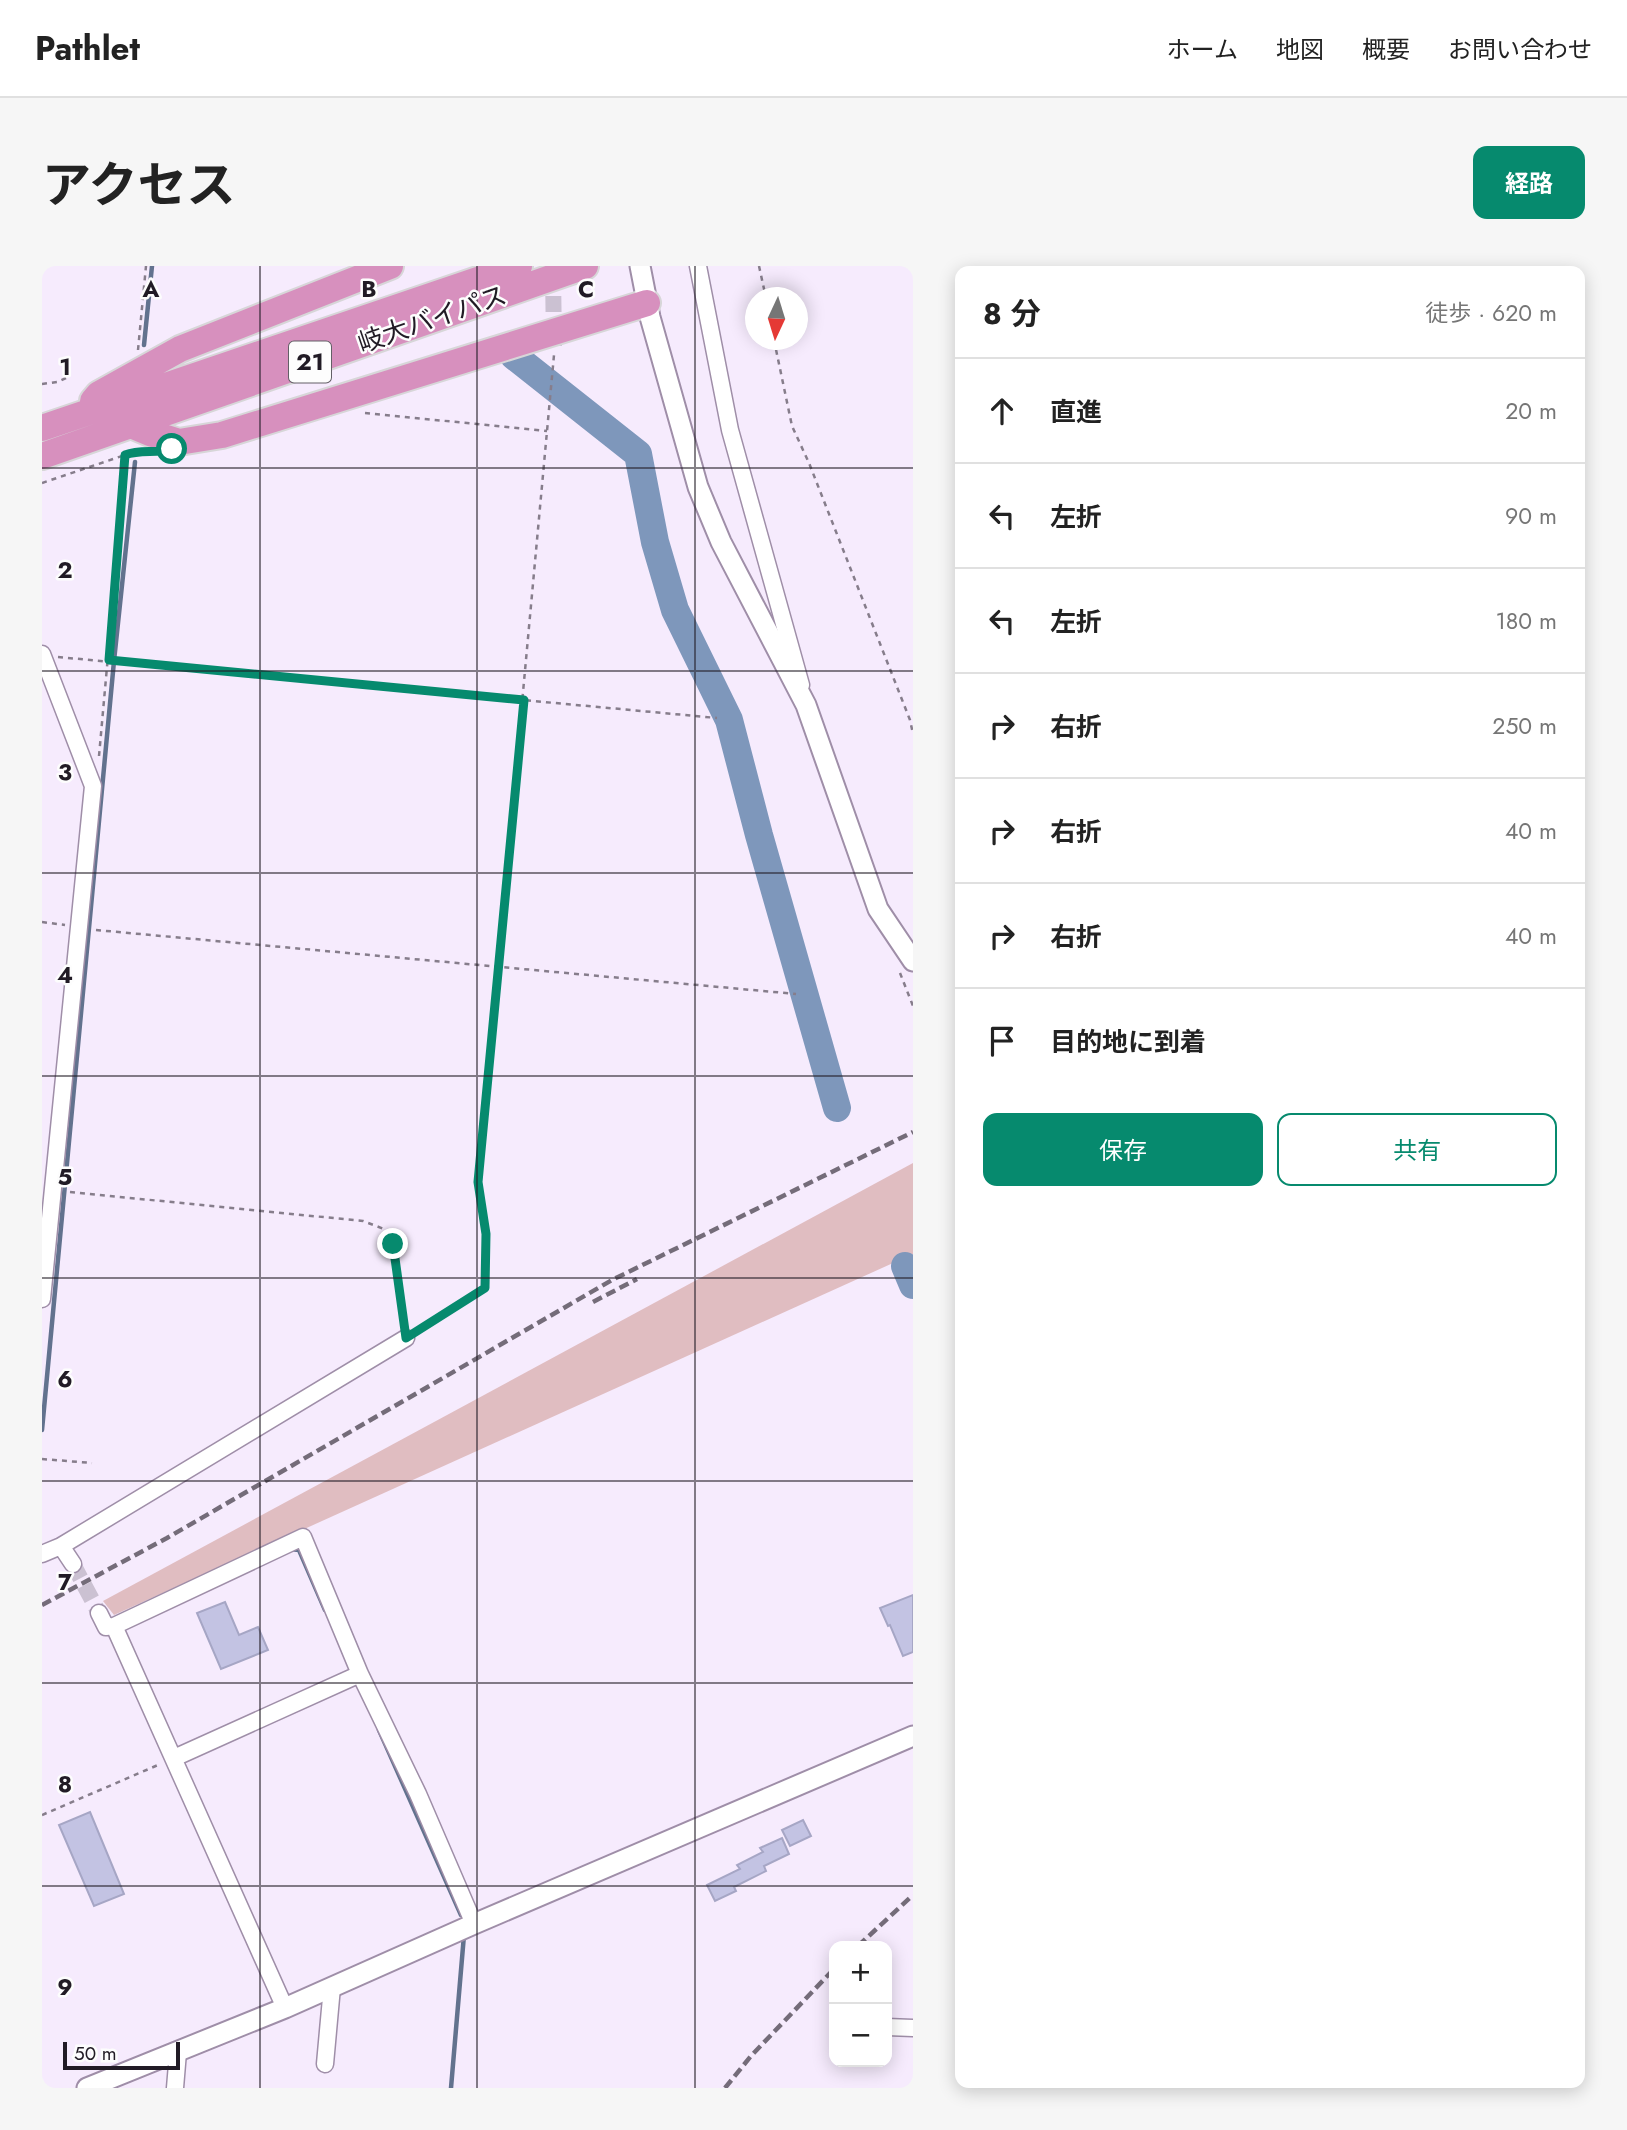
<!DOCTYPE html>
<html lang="ja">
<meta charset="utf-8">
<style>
:root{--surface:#fff;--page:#f6f6f6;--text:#222;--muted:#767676;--line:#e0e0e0;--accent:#068a6e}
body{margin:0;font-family:Jost,"Noto Sans JP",sans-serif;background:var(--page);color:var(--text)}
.controls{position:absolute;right:21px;bottom:21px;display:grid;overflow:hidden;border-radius:14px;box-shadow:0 4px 18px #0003}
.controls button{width:63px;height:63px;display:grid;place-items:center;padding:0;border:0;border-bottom:2px solid var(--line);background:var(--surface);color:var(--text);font:35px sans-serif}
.compass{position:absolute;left:703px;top:21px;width:63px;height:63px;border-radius:50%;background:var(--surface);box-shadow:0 4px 18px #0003;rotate:184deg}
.scale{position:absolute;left:21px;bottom:18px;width:117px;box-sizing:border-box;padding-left:7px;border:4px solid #211b25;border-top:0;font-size:19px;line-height:24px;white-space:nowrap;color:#211b25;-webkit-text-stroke:5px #fdfdfd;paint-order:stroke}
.stop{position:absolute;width:21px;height:21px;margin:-16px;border:5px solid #068a6e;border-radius:50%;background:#fff}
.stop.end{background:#068a6e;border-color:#fff;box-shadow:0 2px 7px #0008}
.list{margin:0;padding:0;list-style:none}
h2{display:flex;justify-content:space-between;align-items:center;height:91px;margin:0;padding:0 28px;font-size:30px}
h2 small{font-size:23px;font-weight:400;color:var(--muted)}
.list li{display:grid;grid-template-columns:46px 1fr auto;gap:21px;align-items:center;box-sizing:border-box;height:105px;padding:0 28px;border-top:2px solid var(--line)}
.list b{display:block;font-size:26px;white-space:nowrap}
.list em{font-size:23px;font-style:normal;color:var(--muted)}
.actions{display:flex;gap:14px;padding:21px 28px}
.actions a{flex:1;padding:16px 0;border:2px solid var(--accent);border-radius:14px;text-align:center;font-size:24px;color:var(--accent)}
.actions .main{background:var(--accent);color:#fff}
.icon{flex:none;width:38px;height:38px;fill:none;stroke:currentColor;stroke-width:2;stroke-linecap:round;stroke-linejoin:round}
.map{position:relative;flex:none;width:871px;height:1822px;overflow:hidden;border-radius:14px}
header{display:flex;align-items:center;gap:42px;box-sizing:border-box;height:98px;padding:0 35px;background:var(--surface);border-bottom:2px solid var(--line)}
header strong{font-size:33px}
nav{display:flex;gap:38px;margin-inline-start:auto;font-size:24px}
.intro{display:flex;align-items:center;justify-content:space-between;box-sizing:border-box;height:168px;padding:0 42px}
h1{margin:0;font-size:49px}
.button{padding:18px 32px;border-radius:14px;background:var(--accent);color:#fff;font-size:24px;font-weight:700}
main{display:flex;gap:42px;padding:0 42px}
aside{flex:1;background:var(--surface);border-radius:14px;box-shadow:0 4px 18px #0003}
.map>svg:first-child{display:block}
.green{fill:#e0bdc1}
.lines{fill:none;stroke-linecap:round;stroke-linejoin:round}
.stream{stroke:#62728e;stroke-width:4.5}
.river{stroke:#7e97bb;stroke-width:28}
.building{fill:#c3c3e3;stroke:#a6a6c5;stroke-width:2}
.minor-tunnel{stroke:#cbc1d2;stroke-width:16;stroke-dasharray:16 8;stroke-linecap:butt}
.minor-casing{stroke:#9f8ea8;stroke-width:19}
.tertiary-casing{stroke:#9f8ea8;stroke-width:23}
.trunk-casing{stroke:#d7d6d8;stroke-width:30}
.path{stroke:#867d8b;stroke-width:2.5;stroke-dasharray:5 5;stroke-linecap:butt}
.minor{stroke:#fff;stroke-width:16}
.tertiary{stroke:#fff;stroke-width:19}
.trunk{stroke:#d790be;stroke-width:26}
.rail{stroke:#746c79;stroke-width:4.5;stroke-dasharray:10 5;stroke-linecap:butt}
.route{stroke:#068a6e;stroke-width:9}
.grid{fill:none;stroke:#211b25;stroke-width:2;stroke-opacity:0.55}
.labels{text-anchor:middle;stroke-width:5;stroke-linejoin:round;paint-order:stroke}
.shield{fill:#fdfdfd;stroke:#635f66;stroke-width:2}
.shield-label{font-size:24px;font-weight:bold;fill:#211b25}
.street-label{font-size:26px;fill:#211b25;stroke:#fdfdfd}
.grid-label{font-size:23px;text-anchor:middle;font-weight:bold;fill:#211b25;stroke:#fdfdfd;stroke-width:5;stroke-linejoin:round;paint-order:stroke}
</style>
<header>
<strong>Pathlet</strong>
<nav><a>ホーム</a><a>地図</a><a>概要</a><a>お問い合わせ</a></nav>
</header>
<div class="intro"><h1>アクセス</h1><a class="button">経路</a></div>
<main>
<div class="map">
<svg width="871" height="1822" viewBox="0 0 871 1822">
<rect width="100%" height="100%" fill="#f6ebfd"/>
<!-- green -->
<path class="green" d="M 871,897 L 871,988 L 72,1349 L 61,1335 Z"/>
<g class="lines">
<!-- stream -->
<path class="stream" d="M 102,79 L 110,0
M 0,1164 L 72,395 L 93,196
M 248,1283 L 257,1284 L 283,1344
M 337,1464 L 419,1649
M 409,1822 L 422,1669"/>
<!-- river -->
<path class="river" d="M 472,90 L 596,188 L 613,276 L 633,344 L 687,454 L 717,569 L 795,842
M 863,1000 L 871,1019"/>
</g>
<!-- building -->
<path class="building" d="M 871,1329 L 871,1386 L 861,1390 L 848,1359 L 846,1360 L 838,1342 Z
M 183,1336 L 197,1369 L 216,1361 L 226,1384 L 179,1403 L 155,1347 Z
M 48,1546 L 82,1628 L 52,1640 L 17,1559 Z
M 761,1554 L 769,1570 L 748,1580 L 740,1564 Z
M 740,1572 L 747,1588 L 722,1600 L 724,1605 L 692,1621 L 694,1625 L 673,1635 L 665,1619 L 698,1603 L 695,1599 L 721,1586 L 718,1582 Z"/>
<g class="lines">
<!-- minor-tunnel -->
<path class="minor-tunnel" d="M 511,6 L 512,80
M 31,1298 L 57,1347"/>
<!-- minor casing -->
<g class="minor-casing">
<path id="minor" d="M 656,0 L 688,164 L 759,419
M 0,388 L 51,520 L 0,1033
M 19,1280 L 364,1072
M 0,1288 L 19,1280 L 31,1298
M 57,1347 L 64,1361 L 72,1360 L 261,1271 L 318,1408 L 376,1528 L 432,1658
M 72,1360 L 243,1742
M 132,1492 L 318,1408
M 845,1761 L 871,1762
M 283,1798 L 290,1721
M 133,1822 L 136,1786"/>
</g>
<!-- tertiary casing -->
<g class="tertiary-casing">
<path id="tertiary" d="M 598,0 L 608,51 L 656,221 L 679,276 L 764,439 L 836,643 L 871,695
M 45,1822 L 243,1742 L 432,1658 L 871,1470"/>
</g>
<!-- trunk casing -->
<g class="trunk-casing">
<path id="trunk" d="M 51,135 L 57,128 L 138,83 L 348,0
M 89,159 L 108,167 L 137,176 L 180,169 L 605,37
M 0,162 L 477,0
M 0,190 L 543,0"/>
</g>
<!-- path -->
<path class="path" d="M 717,0 L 724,32
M 732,74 L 750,160 L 767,197 L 868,454 L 871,468
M 96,84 L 104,0
M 0,118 L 15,116 L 24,112
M 323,147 L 505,165
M 0,217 L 83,189
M 16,391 L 675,452
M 57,490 L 84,189 L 96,184
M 0,656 L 23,659
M 54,664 L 754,728
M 858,707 L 871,740
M 28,926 L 321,955 L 342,963 L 351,978 L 361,1056
M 377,1064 L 443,1022 L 444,968 L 436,916 L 512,89
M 0,1193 L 50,1197
M 0,1549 L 116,1499"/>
<!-- minor -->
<use href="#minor" class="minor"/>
<!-- tertiary -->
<use href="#tertiary" class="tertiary"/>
<!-- trunk -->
<use href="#trunk" class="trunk"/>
<!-- rail -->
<path class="rail" d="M 551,1036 L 595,1013
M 0,1339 L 125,1272 L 570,1014 L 871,866
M 816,1680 L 871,1629
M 683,1822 L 709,1790 L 792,1703"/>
</g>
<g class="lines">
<!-- route -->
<path class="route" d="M 130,183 C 114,188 99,183 83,189 L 67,394 L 482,434 L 436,916 L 444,968 L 443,1022 L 364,1072 L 351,978"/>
</g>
<!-- grid -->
<path class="grid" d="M 218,0 L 218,1822M 435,0 L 435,1822M 653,0 L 653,1822M 0,202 L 871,202M 0,405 L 871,405M 0,607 L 871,607M 0,810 L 871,810M 0,1012 L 871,1012M 0,1215 L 871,1215M 0,1417 L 871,1417M 0,1620 L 871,1620"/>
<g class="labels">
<!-- shield labels -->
<rect class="shield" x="247" y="75.5" width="42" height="41" rx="5"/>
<g class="shield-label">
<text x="268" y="104">21</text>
</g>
<!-- street labels -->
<g class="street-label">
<text transform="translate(390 53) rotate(-19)" y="9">岐大バイパス</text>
</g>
</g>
<g class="grid-label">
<text x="109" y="31">A</text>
<text x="327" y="31">B</text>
<text x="544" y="31">C</text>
<text x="23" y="109">1</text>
<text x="23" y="312">2</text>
<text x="23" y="514">3</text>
<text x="23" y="717">4</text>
<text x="23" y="919">5</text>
<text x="23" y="1121">6</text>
<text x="23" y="1324">7</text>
<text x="23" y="1526">8</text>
<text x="23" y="1729">9</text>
</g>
</svg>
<div class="controls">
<button>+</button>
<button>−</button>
</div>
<svg class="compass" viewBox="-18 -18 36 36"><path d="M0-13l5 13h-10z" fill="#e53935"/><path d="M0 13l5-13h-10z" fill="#767676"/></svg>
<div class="scale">50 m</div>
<div class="stop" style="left:130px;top:183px"></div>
<div class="stop end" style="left:351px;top:978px"></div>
</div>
<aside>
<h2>8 分<small>徒歩 · 620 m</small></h2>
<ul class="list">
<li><svg class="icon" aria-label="ahead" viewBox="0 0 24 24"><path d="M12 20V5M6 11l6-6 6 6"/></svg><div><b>直進</b></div><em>20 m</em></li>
<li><svg class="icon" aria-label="left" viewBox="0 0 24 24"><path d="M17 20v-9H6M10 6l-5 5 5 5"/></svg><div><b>左折</b></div><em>90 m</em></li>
<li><svg class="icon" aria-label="left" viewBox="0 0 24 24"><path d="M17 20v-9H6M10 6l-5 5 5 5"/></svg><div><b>左折</b></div><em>180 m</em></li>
<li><svg class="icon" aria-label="right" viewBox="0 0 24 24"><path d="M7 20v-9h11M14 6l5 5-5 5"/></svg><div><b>右折</b></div><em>250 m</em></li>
<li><svg class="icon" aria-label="right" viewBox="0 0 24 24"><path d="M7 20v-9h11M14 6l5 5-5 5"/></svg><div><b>右折</b></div><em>40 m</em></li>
<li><svg class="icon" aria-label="right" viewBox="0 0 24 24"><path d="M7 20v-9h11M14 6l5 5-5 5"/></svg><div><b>右折</b></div><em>40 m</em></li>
<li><svg class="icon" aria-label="arrive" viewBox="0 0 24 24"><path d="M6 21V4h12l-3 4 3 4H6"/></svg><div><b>目的地に到着</b></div></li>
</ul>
<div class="actions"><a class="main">保存</a><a>共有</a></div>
</aside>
</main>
